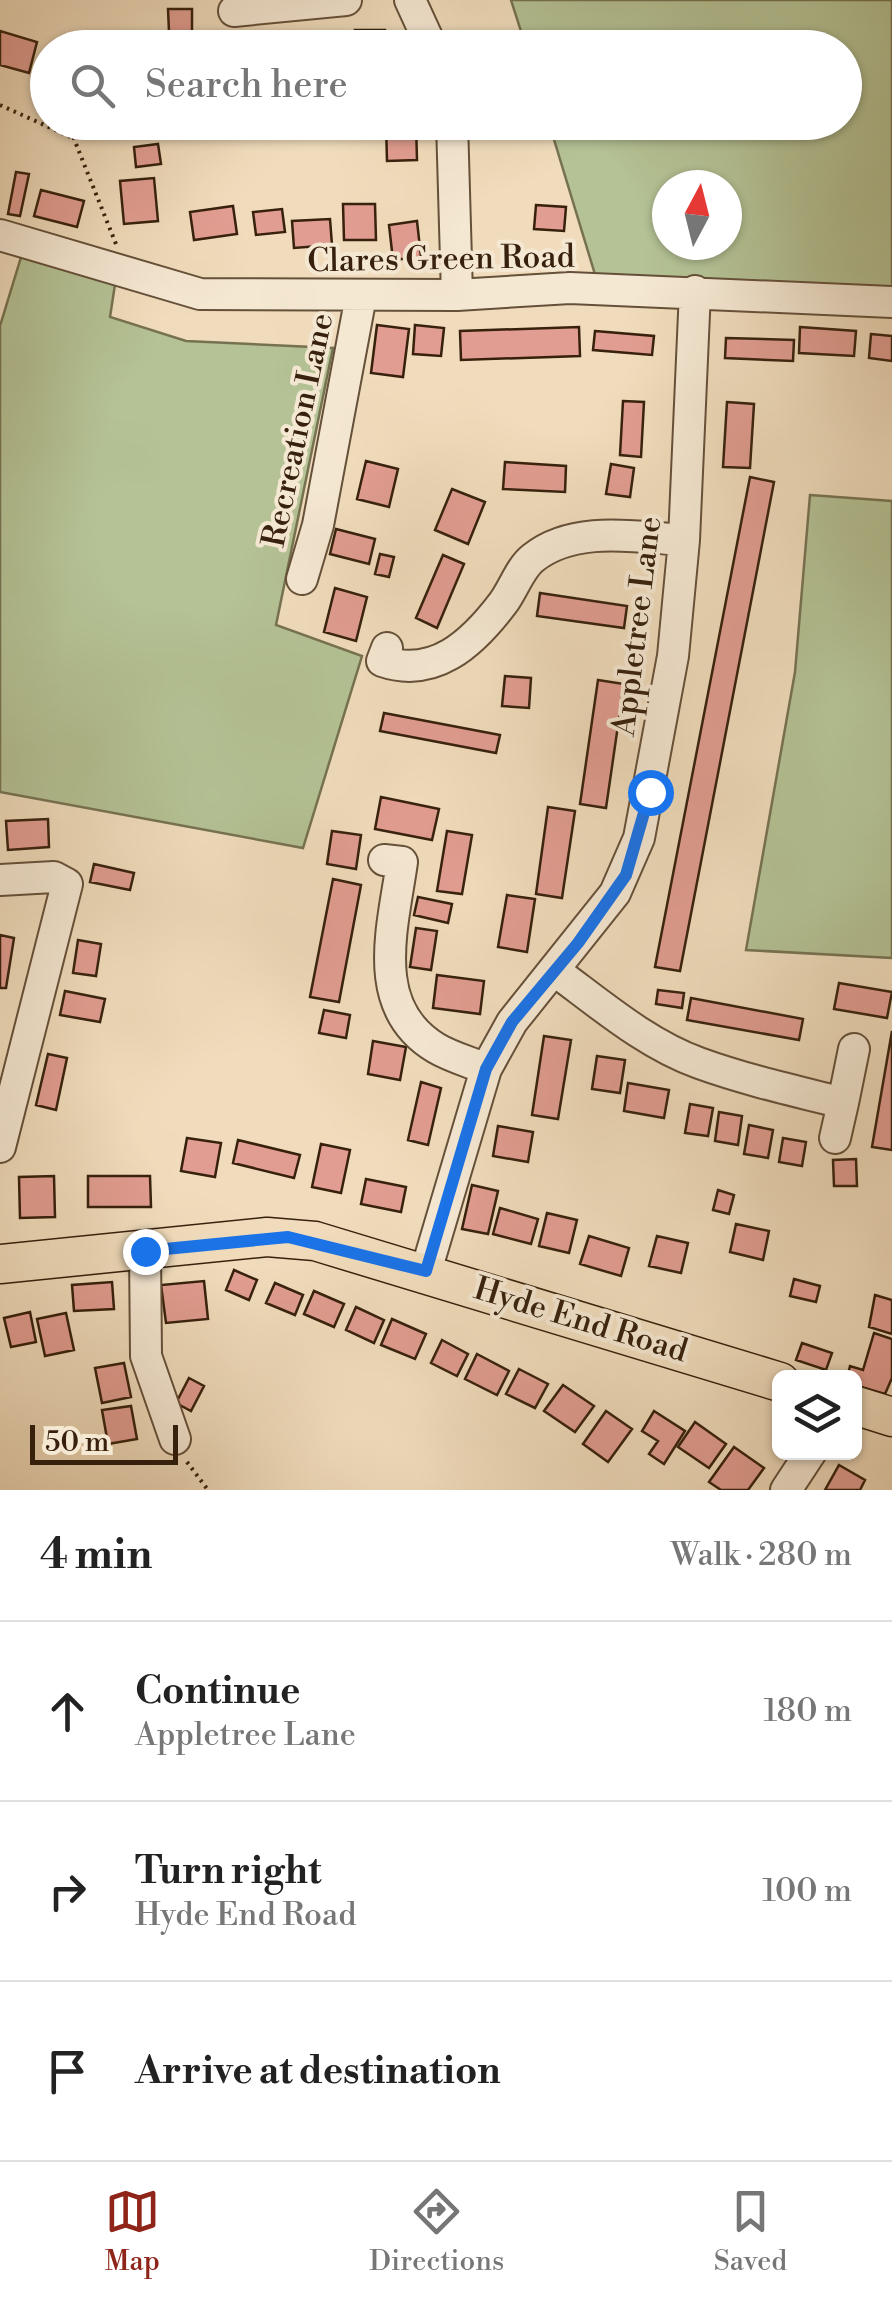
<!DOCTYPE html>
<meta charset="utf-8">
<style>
:root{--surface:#fff;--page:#f2f2f2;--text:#222;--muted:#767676;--line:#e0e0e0;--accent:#8f2418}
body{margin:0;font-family:"Libre Bodoni",serif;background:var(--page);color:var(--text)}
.controls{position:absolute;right:30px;bottom:30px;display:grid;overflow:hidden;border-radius:15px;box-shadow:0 2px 8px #0004}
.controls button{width:90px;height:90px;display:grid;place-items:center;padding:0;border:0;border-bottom:2px solid var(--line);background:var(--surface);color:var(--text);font:50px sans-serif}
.compass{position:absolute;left:652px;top:170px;width:90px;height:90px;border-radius:50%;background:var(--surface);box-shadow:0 2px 8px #0004;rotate:7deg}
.scale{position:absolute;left:30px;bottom:25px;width:148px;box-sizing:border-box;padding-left:10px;border:5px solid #37210d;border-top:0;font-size:28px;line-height:35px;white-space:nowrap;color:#37210d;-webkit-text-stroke:8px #f5e8d3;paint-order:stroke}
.stop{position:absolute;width:30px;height:30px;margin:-22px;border:8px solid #1a73e8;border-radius:50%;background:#fff}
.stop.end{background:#1a73e8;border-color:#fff;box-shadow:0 2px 10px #0008}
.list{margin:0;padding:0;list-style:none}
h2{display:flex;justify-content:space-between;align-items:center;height:130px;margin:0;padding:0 40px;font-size:42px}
h2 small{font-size:32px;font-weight:400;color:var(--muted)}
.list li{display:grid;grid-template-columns:65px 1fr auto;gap:30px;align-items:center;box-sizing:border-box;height:180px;padding:0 40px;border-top:2px solid var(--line)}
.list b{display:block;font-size:38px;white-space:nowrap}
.list p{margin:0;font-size:32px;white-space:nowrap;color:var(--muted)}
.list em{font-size:32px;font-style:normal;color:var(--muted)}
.icon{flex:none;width:55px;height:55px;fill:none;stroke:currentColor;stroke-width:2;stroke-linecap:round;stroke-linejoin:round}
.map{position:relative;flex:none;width:892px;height:1490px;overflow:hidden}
.search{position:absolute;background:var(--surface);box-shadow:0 2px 8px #0004;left:30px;right:30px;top:30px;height:110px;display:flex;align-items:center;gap:25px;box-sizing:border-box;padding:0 35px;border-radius:55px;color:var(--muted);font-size:38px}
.sheet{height:670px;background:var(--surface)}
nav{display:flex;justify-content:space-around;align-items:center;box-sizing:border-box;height:140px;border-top:2px solid var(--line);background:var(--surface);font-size:28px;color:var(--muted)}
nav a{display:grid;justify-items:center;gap:5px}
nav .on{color:var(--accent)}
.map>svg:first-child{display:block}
.green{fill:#b4c295;stroke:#767251;stroke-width:2.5;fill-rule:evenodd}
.building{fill:#e19d91;stroke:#37210d;stroke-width:2.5}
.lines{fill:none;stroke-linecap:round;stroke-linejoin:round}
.minor-casing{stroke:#655039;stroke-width:34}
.major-casing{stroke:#37210d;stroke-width:41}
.path{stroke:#37210d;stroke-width:4;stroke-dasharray:2.5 5;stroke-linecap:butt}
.minor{stroke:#f5e8d3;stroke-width:30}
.major{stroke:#f0dcbc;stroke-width:38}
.route{stroke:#1a73e8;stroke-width:12}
.labels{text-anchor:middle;stroke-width:8;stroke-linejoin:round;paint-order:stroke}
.street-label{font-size:32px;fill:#37210d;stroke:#f5e8d3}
</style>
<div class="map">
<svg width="892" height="1490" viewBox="0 0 892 1490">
<rect width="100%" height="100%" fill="#f0dcbc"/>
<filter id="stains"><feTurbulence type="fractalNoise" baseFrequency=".002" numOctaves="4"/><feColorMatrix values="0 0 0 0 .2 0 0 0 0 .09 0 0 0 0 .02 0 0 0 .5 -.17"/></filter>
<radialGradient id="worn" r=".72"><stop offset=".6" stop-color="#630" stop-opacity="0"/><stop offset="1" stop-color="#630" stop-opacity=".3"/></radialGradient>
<!-- green -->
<path class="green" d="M 511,0 L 892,0 L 892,292 L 597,281 L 549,123 L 844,122 L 844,48 L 526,47 ZM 667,185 L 727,185 L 727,245 L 667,245 Z
M 22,254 L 116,278 L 110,317 L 186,341 L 333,348 L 276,625 L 362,656 L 303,848 L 0,792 L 0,326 Z
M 810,495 L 892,501 L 892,958 L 746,950 L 795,672 Z"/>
<!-- building -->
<path class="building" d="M 168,9 L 192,9 L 192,31 L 169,32 Z
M 355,30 L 385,30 L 386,48 L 356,48 Z
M 0,31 L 37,42 L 29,73 L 0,65 Z
M 324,32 L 324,48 L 299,48 L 298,33 Z
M 194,39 L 195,48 L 167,48 L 166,40 Z
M 416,123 L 417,160 L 387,161 L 386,124 Z
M 158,144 L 161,164 L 136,167 L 134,147 Z
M 16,172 L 29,174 L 20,216 L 8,214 Z
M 154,178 L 158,221 L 124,224 L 120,181 Z
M 41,190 L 84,201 L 77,227 L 34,216 Z
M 343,204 L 375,204 L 376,240 L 344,240 Z
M 536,205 L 566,207 L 564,231 L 534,229 Z
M 233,206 L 237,234 L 194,240 L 190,212 Z
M 282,209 L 285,232 L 256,235 L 253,212 Z
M 330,219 L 332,245 L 294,248 L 292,221 Z
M 417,221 L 421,257 L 393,260 L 389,225 Z
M 377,325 L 409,329 L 403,377 L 371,373 Z
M 415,325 L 444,328 L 441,356 L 413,354 Z
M 579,327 L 580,356 L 461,360 L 460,331 Z
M 800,327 L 856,331 L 854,356 L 799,353 Z
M 595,331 L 654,336 L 652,355 L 593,350 Z
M 871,334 L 892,336 L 892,361 L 869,358 Z
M 726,338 L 794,340 L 793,361 L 725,358 Z
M 623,401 L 644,402 L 641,457 L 620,455 Z
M 727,402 L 754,404 L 750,468 L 723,467 Z
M 366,461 L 398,469 L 389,507 L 357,499 Z
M 505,462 L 566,466 L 565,492 L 503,489 Z
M 611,464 L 634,468 L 630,497 L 606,494 Z
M 750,477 L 774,482 L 680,971 L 655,967 Z
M 452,489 L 485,502 L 468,544 L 435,530 Z
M 336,529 L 375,539 L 369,564 L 330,554 Z
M 380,554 L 394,557 L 389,577 L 375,574 Z
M 443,555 L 464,564 L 437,628 L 416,618 Z
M 335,588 L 367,597 L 356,641 L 324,632 Z
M 540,593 L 627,606 L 624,628 L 537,616 Z
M 505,676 L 531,678 L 529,708 L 502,706 Z
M 598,680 L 624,684 L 606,808 L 580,804 Z
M 384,713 L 500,735 L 496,753 L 380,731 Z
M 381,797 L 439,809 L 432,840 L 375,829 Z
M 548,807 L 575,811 L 562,898 L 536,894 Z
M 48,819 L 49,847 L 8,850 L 6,821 Z
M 332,831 L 361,835 L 356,869 L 327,864 Z
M 447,831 L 472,835 L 462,894 L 437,891 Z
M 94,864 L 134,873 L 130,890 L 90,882 Z
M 333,879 L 361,885 L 339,1002 L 310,997 Z
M 507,895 L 535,899 L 527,952 L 498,947 Z
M 418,897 L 452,904 L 448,923 L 414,915 Z
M 416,928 L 437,931 L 431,970 L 410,967 Z
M 0,935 L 14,938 L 6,988 L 0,988 Z
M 78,940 L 101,944 L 96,976 L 73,973 Z
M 437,975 L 484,981 L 480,1014 L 433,1008 Z
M 839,983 L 892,992 L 887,1018 L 834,1009 Z
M 658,990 L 684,993 L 682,1008 L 656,1004 Z
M 65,991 L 105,999 L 100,1022 L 60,1015 Z
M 691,998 L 803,1019 L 799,1040 L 687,1020 Z
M 324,1010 L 350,1015 L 346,1038 L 319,1033 Z
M 892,1031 L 892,1150 L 872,1147 Z
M 544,1036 L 571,1040 L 558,1119 L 532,1115 Z
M 373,1041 L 406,1047 L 400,1080 L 368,1074 Z
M 48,1054 L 67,1058 L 56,1110 L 36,1105 Z
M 597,1056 L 625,1060 L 620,1093 L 592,1089 Z
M 421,1082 L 441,1088 L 428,1145 L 408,1140 Z
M 628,1083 L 669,1090 L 664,1118 L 624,1111 Z
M 690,1104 L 713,1108 L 708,1136 L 685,1133 Z
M 719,1112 L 742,1116 L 738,1145 L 715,1141 Z
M 749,1125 L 773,1130 L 768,1158 L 744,1154 Z
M 498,1126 L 533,1132 L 528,1162 L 493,1156 Z
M 187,1138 L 221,1143 L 215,1177 L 181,1171 Z
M 783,1138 L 806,1142 L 802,1166 L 779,1162 Z
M 238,1140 L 300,1155 L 294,1178 L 233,1163 Z
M 321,1144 L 350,1150 L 341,1193 L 312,1187 Z
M 856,1159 L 857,1186 L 834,1186 L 833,1160 Z
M 54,1176 L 55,1217 L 20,1218 L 19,1177 Z
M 88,1176 L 150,1176 L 151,1207 L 88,1207 Z
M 366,1179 L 406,1187 L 401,1212 L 361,1204 Z
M 472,1185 L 498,1191 L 488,1234 L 462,1229 Z
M 718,1190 L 734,1195 L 729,1214 L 713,1210 Z
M 500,1208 L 538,1219 L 531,1244 L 493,1234 Z
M 547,1213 L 577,1220 L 569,1253 L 539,1246 Z
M 736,1224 L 769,1231 L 763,1260 L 730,1252 Z
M 589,1236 L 629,1248 L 621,1276 L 580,1264 Z
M 657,1236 L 688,1243 L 681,1273 L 649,1266 Z
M 234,1270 L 257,1280 L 249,1300 L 226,1290 Z
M 794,1279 L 820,1286 L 816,1302 L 790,1296 Z
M 204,1281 L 208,1319 L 166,1323 L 161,1285 Z
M 112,1282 L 114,1309 L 74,1311 L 72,1285 Z
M 275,1283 L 303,1295 L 295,1315 L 266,1303 Z
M 314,1291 L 344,1304 L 334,1327 L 304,1314 Z
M 875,1295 L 892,1300 L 892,1334 L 869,1327 Z
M 356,1307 L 384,1320 L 374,1343 L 346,1330 Z
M 30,1312 L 36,1342 L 11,1347 L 4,1318 Z
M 66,1313 L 74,1350 L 45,1356 L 37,1319 Z
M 392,1319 L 426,1334 L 415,1359 L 381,1345 Z
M 874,1333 L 892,1339 L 892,1378 L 885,1394 L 854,1385 L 854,1378 L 847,1378 L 850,1366 L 863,1370 Z
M 442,1340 L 468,1354 L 457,1376 L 431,1363 Z
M 802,1343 L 832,1353 L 826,1370 L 796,1360 Z
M 477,1354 L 509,1371 L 497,1395 L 465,1379 Z
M 124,1363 L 131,1397 L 102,1403 L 95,1368 Z
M 519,1369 L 548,1384 L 535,1408 L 506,1394 Z
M 189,1378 L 204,1386 L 191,1411 L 176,1403 Z
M 563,1385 L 594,1406 L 575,1432 L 544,1411 Z
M 131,1406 L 137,1439 L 108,1444 L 102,1410 Z
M 606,1411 L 632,1429 L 608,1462 L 583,1444 Z
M 654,1411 L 685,1431 L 664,1464 L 649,1454 L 658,1441 L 642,1431 Z
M 695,1422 L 726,1444 L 709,1468 L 678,1447 Z
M 734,1447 L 764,1468 L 748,1490 L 721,1490 L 709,1482 Z
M 839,1465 L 865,1480 L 860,1490 L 825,1490 Z"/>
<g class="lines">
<!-- minor casing -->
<g class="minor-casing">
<path id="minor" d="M 410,0 L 432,48
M 234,11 L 346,0
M 452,122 L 457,295
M 0,235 L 200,294 L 457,295 L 570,288 L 892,302
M 302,579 L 318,525 L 361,296
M 387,648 L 382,661 C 434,679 472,644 503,603 C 513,590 520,568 533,558 C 574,525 636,537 684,540
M 384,860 L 402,862 C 393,927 368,1007 436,1048 C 451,1057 470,1062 486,1069
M 0,880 L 54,877 L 67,884 L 0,1147
M 555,971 C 600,1004 646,1044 699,1063 C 746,1080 795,1091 843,1103 L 854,1049
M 835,1138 L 843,1103
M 145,1251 L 146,1356 L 175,1439
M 426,1271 L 486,1069 L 512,1022 L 615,893 L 639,838 L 673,656 L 684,540 L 695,291
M 786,1490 L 811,1452"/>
</g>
<!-- major casing -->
<g class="major-casing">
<path id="major" d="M 0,1264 L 267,1237 L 315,1241 L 780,1382
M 854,1405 L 892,1417"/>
</g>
<!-- path -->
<path class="path" d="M 0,105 L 73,138
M 75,122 L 74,139 L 116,244
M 187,1462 L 208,1490"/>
<!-- minor -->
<use href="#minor" class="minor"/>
<!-- major -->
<use href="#major" class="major"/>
</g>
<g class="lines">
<!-- route -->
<path class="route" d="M 145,1251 L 288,1237 L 426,1271 L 486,1069 L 512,1022 L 578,943 L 626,875 L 650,792"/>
</g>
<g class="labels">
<!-- street labels -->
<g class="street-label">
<text transform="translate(441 258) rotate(-1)" y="11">Clares Green Road</text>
<text transform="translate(297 430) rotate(-78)" y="11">Recreation Lane</text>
<text transform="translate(636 626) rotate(-83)" y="11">Appletree Lane</text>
<text transform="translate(581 1319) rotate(17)" y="11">Hyde End Road</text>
</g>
</g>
<rect width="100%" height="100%" filter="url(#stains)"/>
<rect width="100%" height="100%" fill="url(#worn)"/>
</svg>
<div class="controls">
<button><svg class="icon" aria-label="layers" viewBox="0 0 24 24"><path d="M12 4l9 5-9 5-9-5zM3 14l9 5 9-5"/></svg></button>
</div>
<svg class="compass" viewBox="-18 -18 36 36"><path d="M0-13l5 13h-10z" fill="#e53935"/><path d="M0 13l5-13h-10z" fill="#767676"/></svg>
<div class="scale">50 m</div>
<div class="stop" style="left:650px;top:792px"></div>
<div class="stop end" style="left:145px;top:1251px"></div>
<div class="search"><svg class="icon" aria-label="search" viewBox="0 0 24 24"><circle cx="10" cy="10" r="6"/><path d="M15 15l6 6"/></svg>Search here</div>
</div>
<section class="sheet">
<h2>4 min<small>Walk · 280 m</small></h2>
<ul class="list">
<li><svg class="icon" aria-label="ahead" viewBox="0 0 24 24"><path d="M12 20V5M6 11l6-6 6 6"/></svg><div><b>Continue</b><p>Appletree Lane</p></div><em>180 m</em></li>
<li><svg class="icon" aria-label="right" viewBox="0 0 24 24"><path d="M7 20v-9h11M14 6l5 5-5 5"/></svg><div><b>Turn right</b><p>Hyde End Road</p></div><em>100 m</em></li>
<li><svg class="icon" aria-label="arrive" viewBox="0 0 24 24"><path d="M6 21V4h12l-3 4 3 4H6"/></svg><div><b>Arrive at destination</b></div></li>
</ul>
</section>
<nav>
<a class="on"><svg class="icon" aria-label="map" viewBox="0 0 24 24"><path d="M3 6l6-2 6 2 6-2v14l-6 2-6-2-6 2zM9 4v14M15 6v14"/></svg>Map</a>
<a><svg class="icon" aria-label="directions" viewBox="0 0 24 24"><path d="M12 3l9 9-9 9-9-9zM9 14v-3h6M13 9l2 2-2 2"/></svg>Directions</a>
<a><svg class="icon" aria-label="saved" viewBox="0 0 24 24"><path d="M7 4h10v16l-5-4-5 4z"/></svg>Saved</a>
</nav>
